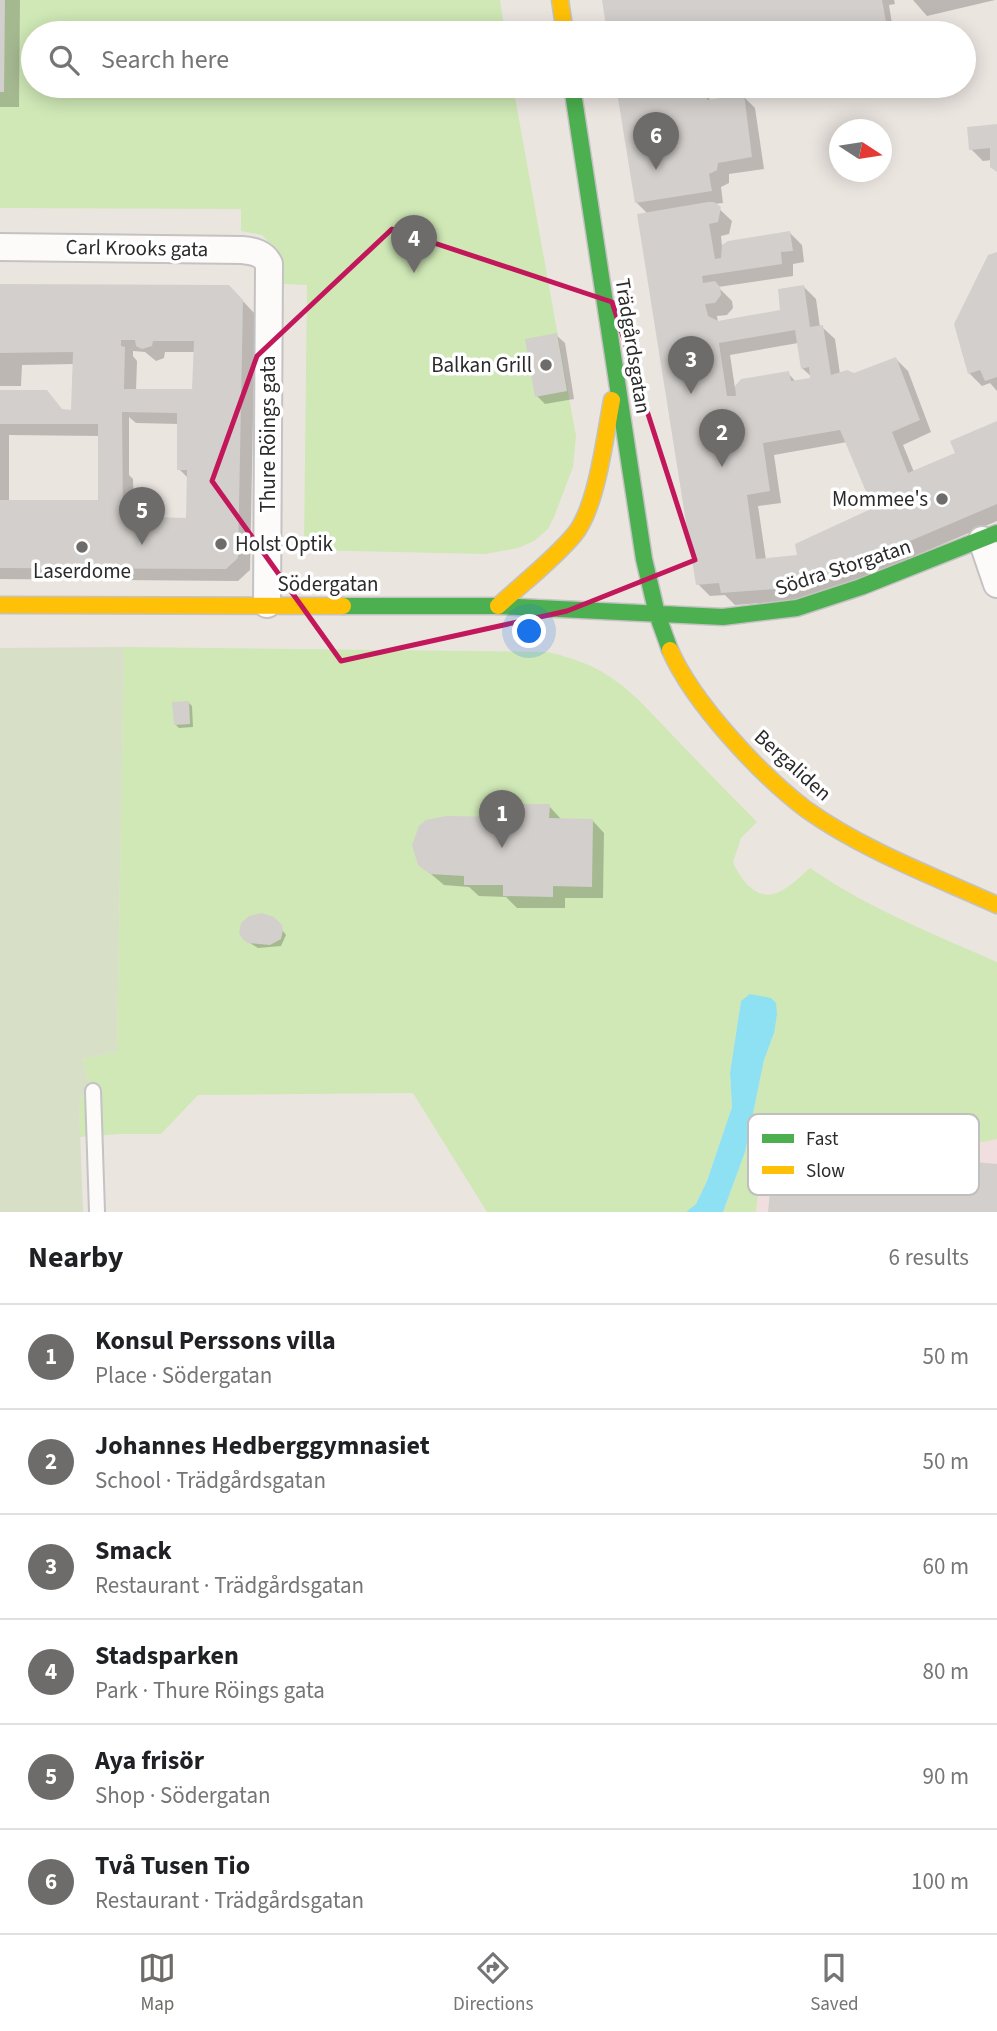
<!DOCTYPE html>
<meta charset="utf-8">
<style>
:root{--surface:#fff;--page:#f6f6f6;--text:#202124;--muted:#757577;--line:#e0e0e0;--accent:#6e6c6a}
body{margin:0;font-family:"Source Sans 3",sans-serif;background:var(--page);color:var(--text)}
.compass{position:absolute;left:829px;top:119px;width:63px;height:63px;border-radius:50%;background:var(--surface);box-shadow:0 4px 18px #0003;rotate:102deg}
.you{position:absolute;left:530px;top:632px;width:24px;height:24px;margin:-18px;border:5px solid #fff;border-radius:50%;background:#1a73e8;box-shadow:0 0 0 10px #1a73e833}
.badge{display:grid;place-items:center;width:46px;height:46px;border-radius:50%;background:var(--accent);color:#fff;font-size:23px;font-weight:700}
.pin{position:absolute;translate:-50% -58px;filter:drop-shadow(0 2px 4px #0008)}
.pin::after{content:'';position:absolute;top:37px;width:24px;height:21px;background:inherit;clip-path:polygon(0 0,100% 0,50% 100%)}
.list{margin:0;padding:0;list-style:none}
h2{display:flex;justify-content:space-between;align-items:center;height:91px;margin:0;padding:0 28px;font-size:30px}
h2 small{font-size:23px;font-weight:400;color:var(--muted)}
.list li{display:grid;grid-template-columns:46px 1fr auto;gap:21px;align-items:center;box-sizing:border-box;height:105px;padding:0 28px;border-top:2px solid var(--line)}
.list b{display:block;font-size:26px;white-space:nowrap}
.list p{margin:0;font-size:23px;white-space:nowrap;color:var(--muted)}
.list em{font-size:23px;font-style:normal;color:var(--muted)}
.icon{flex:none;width:38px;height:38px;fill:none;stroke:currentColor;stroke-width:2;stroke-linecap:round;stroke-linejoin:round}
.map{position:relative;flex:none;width:997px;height:1212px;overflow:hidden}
.search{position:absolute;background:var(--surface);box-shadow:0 4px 18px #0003;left:21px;right:21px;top:21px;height:77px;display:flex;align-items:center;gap:18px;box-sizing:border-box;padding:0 24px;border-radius:38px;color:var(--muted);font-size:26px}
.sheet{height:721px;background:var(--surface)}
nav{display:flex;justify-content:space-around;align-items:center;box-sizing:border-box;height:98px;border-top:2px solid var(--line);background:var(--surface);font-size:19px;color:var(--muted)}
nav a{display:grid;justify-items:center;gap:4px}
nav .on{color:var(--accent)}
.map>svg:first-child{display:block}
.medical{fill:#f1dede}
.green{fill:#cfe8b6}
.cemetery{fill:#d8dfc7}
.water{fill:#8de1f2}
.shadow{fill:#0003;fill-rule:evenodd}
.building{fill:#d3cfcc;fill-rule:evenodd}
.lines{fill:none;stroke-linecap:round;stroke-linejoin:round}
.lane-casing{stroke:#c4c2c2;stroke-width:18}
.street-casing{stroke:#c4c2c2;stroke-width:30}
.fast-casing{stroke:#c4c2c2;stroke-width:19}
.slow-casing{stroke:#c4c2c2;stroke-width:19}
.lane{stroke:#fcfbfa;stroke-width:14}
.street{stroke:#fcfbfa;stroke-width:26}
.fast{stroke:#4caf50;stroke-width:16}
.slow{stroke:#ffc107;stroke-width:16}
.marked{fill:none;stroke:#c2185b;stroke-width:5;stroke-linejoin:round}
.poi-dot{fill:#6e6c6a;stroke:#fff;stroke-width:2.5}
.labels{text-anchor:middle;stroke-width:7;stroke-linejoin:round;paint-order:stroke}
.street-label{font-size:21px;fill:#2b2b2b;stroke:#fff}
.poi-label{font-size:21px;fill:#2b2b2b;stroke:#fff;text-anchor:end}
.key{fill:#fff;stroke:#bfbfbf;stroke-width:2}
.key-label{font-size:19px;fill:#2b2b2b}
</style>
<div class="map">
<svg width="997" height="1212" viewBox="0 0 997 1212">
<rect width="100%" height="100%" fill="#ebe5e0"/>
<!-- medical -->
<path class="medical" d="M 764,1127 L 983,1142 L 997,1139 L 997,1212 L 756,1212 Z"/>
<!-- green -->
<path class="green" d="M 0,0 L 500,0 L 505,33 L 33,33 L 33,86 L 513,86 L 576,436 L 573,467 L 554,517 L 548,529 L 534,541 L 518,548 L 485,554 L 304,550 L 307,285 L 282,284 L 281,255 L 262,235 L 241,231 L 241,209 L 0,208 Z
M 124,647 L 547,652 C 613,666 634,695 678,741 C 704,768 730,795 757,822 L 741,838 L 733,862 C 740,879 758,903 779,892 C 790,887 801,876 810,868 C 868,908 933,934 997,962 L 997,1139 L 983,1142 L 765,1127 L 756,1212 L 723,1212 L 745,1152 L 764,1060 L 774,1033 L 741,1001 L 730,1073 L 732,1107 L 707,1181 L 696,1204 L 686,1212 L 487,1212 L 413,1093 L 198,1095 L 161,1134 L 120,1134 L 80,1137 L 79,1103 L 89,1085 L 83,1059 L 117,1052 Z"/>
<!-- cemetery -->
<path class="cemetery" d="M 124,647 L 117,1052 L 83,1059 L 89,1085 L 79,1103 L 83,1212 L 0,1212 L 0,648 Z"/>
<!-- water -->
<path class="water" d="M 750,994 L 771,998 L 776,1003 L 777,1014 L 774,1033 L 764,1060 L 745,1152 L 723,1212 L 686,1212 L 696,1204 L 707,1181 L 732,1107 L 730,1073 L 741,1001 Z"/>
<!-- shadow -->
<path class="shadow" d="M 0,0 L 20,0 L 19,107 L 0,107 Z
M 603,0 L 894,0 L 895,4 L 889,5 L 893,30 L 870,33 L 609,33 Z
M 913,0 L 995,0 L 927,16 Z
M 617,86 L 702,86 L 711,101 L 743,96 L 755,108 L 764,169 L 729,174 L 729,183 L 721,187 L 723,203 L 714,204 L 732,221 L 729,234 L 721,236 L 722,247 L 790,233 L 802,245 L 804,262 L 793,264 L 793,276 L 718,287 L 732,301 L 733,308 L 727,315 L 717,316 L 718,323 L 782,312 L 804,287 L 816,299 L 820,327 L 822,327 L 835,339 L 840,374 L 854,375 L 896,359 L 908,371 L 931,432 L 903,445 L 914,472 L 957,454 L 997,423 L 997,521 L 813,599 L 735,605 L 725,595 L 710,596 L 698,584 L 648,214 L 636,202 ZM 798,343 L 802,368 L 814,379 L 796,382 L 788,373 L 742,380 L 735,388 L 730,355 ZM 847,442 L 878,515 L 796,557 L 766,560 L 758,506 L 781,503 L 774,455 Z
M 997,126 L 997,171 L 992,160 L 983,161 L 971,149 Z
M 997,253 L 997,391 L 990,383 L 982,386 L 970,374 L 956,324 Z
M 0,286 L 241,299 L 255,314 L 250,570 L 238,581 L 0,579 L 0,391 L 64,411 L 73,412 L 74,364 L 22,365 L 21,386 L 0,386 ZM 133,351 L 145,352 L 156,361 L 164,358 L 165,352 L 195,352 L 194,391 L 136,391 L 137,361 L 133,356 ZM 129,417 L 136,423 L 179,424 L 179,469 L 188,478 L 188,520 L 157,519 L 147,509 L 134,509 L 133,479 L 129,475 ZM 9,435 L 100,436 L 99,501 L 9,502 Z
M 556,335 L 565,343 L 574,399 L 545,404 L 537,396 Z
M 188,702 L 192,706 L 193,727 L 179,728 L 175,724 Z
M 549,806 L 561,819 L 592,820 L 604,833 L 603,898 L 565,898 L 565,908 L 517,908 L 506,897 L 479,896 L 469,887 L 444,885 L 419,864 L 510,819 Z
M 277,923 L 286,935 L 281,946 L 258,948 L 243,939 L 240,928 Z"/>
<!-- building -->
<path class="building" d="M 0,0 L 5,0 L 4,92 L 0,92 Z
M 602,0 L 882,0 L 886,22 L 811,33 L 607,33 Z
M 616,86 L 696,86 L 697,92 L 706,93 L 707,100 L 744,94 L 752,157 L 718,163 L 717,170 L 709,174 L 712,191 L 635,203 Z
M 997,124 L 997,172 L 990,167 L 990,148 L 969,150 L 967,127 Z
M 708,202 L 714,202 L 721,207 L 718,222 L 709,224 L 715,259 L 721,258 L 722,245 L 728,241 L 790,231 L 793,251 L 781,252 L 782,264 L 702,276 L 703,283 L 715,281 L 720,287 L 721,295 L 715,303 L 705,304 L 708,316 L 718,321 L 780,310 L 778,289 L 804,285 L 810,327 L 823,325 L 831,375 L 847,370 L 854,373 L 896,357 L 920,420 L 892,432 L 908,473 L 955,453 L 950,441 L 997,421 L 997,504 L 802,587 L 721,593 L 719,583 L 696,585 L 637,214 ZM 795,330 L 801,369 L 809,367 L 810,378 L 791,381 L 789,371 L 741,379 L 735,386 L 736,396 L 727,396 L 719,343 ZM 840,430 L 873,508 L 795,544 L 797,555 L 756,559 L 747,495 L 770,491 L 763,443 Z
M 997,252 L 997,377 L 985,381 L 980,370 L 968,374 L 954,324 L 988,255 Z
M 0,284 L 229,285 L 243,300 L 238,558 L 226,569 L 0,568 L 0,500 L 98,500 L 98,424 L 0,424 L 0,390 L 47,390 L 62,409 L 71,410 L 73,352 L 0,353 ZM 121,340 L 135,340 L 136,346 L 142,349 L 152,346 L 153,341 L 194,341 L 192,389 L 124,389 L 125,347 L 121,346 ZM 122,412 L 177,413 L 177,470 L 187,470 L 186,518 L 153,517 L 148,507 L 135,507 L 131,516 L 123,515 Z
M 557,333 L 567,391 L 535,397 L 525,339 Z
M 189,701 L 190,724 L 174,725 L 172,702 Z
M 508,804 L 550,804 L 549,818 L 593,819 L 592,887 L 553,886 L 553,897 L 503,896 L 503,885 L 464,885 L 464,876 L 430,874 L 418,865 L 412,845 L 419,826 L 426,820 L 446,816 L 508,817 Z
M 262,913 L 274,917 L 282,925 L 283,930 L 281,939 L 270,945 L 247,943 L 239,934 L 241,923 L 249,916 Z
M 775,1144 L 997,1164 L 997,1212 L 768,1212 Z"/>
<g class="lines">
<!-- lane casing -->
<g class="lane-casing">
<path id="lane" d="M 93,1091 L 97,1212"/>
</g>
<!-- street casing -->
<g class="street-casing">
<path id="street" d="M 0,247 L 242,250 C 253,251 264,253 269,264 L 267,604
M 982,540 L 997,584"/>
</g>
<!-- fast casing -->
<g class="fast-casing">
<path id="fast" d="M 572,86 L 644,559 L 657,614 L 670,650
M 343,606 L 498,606 L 723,617 L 797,608 L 861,587 L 997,533"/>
</g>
<!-- slow casing -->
<g class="slow-casing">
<path id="slow" d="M 560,0 L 565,33
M 0,605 L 343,606
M 498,606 C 523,583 552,561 574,535 C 597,508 605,436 612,400
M 670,650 C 684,682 707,711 730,737 C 753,763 779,789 807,810 C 865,851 933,876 997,905"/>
</g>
<!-- lane -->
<use href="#lane" class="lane"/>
<!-- street -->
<use href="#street" class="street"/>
<!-- fast -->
<use href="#fast" class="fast"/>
<!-- slow -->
<use href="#slow" class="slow"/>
</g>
<!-- marked area -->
<path class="marked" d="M 392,229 L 612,302 L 695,560 L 567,611 L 341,661 L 212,481 L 257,356 Z"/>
<!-- markers -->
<g class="poi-dot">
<circle cx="546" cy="365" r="7"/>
<circle cx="942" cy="499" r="7"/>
<circle cx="221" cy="544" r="7"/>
<circle cx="82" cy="547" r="7"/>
</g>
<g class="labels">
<!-- street labels -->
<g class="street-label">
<text transform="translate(137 248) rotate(1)" y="7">Carl Krooks gata</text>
<text transform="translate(633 346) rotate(81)" y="7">Trädgårdsgatan</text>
<text transform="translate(268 434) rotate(-90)" y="7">Thure Röings gata</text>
<text transform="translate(843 567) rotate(-18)" y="7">Södra Storgatan</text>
<text x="328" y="591">Södergatan</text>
<text transform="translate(793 765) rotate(42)" y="7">Bergaliden</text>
</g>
<!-- poi labels -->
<g class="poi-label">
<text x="532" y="372">Balkan Grill</text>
<text x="928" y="506">Mommee's</text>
<text x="235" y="551" text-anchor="start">Holst Optik</text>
<text x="82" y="578" text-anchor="middle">Laserdome</text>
</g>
</g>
<!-- legend -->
<rect x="748" y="1114" width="231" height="81" rx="10" class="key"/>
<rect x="762" y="1134" width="32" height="9" fill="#4caf50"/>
<rect x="762" y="1166" width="32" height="8" fill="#ffc107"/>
<g class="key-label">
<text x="806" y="1145">Fast</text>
<text x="806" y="1177">Slow</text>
</g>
</svg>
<svg class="compass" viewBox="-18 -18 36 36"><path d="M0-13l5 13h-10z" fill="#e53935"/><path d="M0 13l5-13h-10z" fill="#757577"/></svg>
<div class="you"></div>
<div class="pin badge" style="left:502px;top:848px">1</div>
<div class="pin badge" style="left:722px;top:467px">2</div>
<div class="pin badge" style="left:691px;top:394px">3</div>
<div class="pin badge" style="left:414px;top:273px">4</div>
<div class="pin badge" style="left:142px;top:545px">5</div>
<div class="pin badge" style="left:656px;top:170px">6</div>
<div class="search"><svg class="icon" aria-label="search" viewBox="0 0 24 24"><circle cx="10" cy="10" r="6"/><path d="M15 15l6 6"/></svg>Search here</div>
</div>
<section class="sheet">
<h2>Nearby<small>6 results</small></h2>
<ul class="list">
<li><span class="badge">1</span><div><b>Konsul Perssons villa</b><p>Place · Södergatan</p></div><em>50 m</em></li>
<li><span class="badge">2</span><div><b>Johannes Hedberggymnasiet</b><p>School · Trädgårdsgatan</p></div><em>50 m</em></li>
<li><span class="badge">3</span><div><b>Smack</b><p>Restaurant · Trädgårdsgatan</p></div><em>60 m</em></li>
<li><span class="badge">4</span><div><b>Stadsparken</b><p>Park · Thure Röings gata</p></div><em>80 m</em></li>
<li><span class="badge">5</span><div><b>Aya frisör</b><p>Shop · Södergatan</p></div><em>90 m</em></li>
<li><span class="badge">6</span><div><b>Två Tusen Tio</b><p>Restaurant · Trädgårdsgatan</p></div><em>100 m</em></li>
</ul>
</section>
<nav>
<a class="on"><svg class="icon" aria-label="map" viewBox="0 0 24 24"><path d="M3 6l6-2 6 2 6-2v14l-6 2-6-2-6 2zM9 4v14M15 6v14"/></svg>Map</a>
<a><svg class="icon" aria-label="directions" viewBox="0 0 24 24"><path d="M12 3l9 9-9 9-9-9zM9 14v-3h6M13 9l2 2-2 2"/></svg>Directions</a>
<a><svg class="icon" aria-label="saved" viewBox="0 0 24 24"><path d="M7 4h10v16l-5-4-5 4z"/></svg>Saved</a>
</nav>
